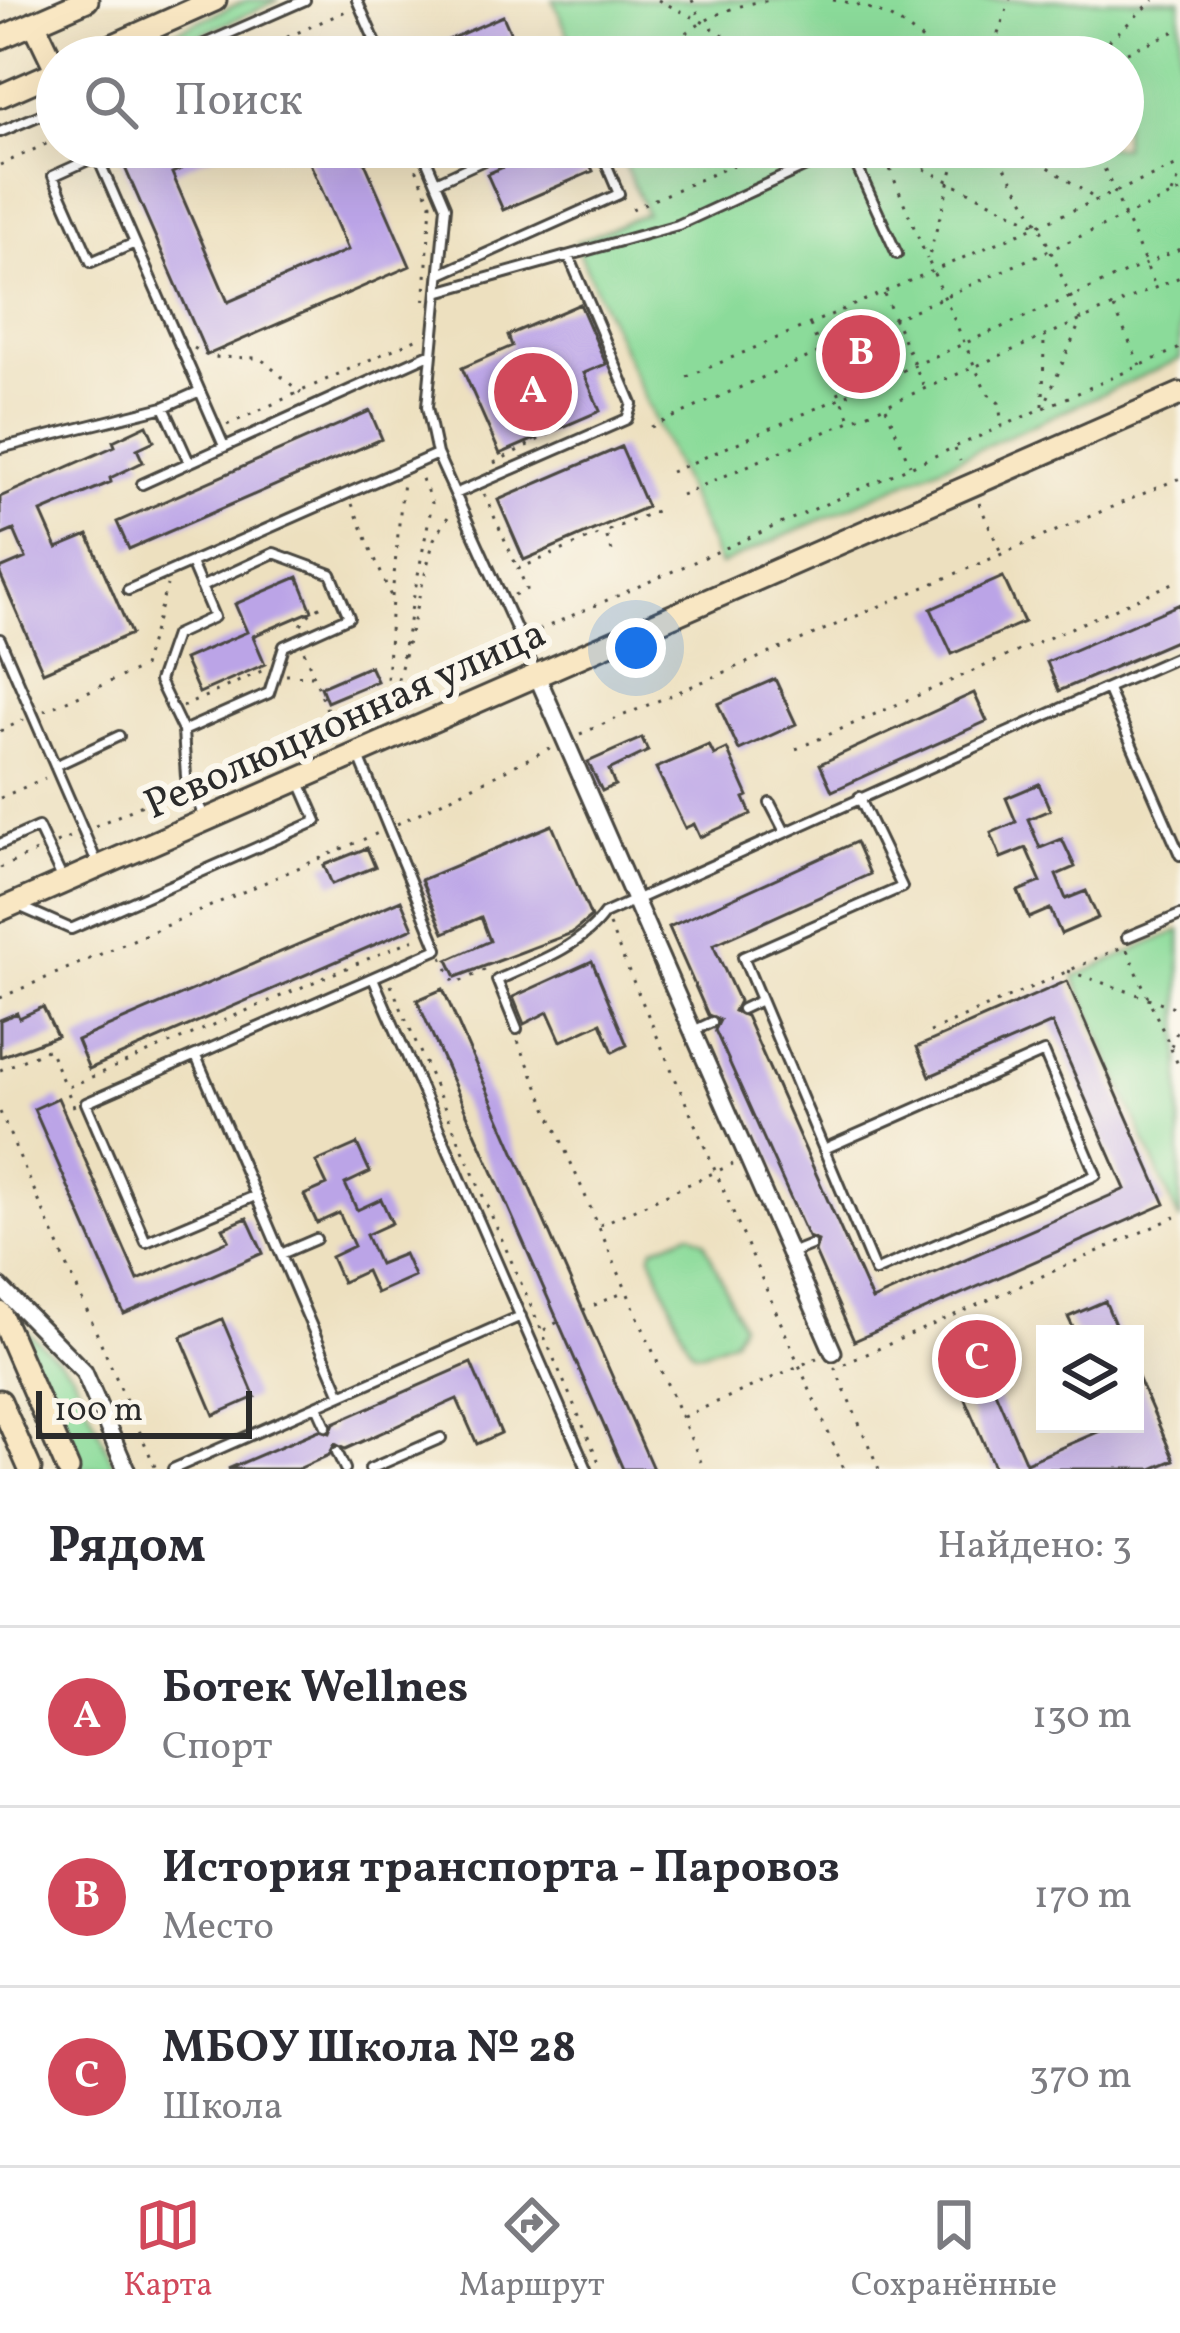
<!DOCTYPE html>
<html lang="ru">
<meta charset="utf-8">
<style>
:root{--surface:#fff;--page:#f7f7f7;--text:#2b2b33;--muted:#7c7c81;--line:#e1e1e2;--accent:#d1495b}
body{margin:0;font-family:Vollkorn,serif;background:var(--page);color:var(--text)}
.controls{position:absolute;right:36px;bottom:36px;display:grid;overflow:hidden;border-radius:0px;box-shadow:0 12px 48px #0002}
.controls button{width:108px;height:108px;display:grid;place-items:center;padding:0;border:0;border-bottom:3px solid var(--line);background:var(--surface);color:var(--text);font:60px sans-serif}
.scale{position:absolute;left:36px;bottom:30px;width:216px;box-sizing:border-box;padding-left:12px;border:6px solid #2b2b2b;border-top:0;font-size:33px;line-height:42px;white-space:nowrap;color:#2b2b2b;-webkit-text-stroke:9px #fbf7ec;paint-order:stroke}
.you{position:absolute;left:636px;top:648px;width:42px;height:42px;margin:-30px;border:9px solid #fff;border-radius:50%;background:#1a73e8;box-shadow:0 0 0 18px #1a73e833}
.badge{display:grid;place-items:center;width:78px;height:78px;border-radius:50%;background:var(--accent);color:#fff;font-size:39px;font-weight:700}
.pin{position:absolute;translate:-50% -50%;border:6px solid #fff;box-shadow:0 3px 12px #0006}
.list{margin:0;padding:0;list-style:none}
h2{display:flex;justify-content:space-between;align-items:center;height:156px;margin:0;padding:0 48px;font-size:51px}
h2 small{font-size:39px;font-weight:400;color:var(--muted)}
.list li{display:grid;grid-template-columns:78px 1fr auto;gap:36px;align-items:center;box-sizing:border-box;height:180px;padding:0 48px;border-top:3px solid var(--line)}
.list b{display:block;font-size:45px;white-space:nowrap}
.list p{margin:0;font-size:39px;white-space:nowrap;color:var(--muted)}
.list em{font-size:39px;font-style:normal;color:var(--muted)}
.icon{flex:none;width:66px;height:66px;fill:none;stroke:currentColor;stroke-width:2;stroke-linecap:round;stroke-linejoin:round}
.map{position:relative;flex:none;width:1180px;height:1469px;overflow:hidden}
.search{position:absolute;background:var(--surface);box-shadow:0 12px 48px #0002;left:36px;right:36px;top:36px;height:132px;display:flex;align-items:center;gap:30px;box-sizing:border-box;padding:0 42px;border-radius:66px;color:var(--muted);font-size:45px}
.sheet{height:696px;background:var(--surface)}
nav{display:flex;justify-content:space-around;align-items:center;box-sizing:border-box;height:168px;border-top:3px solid var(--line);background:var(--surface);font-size:33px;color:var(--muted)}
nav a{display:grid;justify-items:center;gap:6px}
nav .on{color:var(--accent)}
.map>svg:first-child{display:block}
.green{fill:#8bdb9a;stroke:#5b8362;stroke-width:3}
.building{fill:#bba4e7}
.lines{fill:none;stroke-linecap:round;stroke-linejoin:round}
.service-casing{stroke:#484641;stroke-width:14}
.minor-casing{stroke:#484641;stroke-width:21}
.secondary-casing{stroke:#484641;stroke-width:27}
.path{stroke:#484641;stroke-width:3;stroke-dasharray:3 9;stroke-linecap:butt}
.service{stroke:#fff;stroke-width:8}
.minor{stroke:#fff;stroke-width:15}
.secondary{stroke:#f9e7c3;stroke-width:21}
.labels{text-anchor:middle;stroke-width:12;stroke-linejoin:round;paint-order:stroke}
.street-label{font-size:42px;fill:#2b2b2b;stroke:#fbf7ec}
</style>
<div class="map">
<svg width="1180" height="1469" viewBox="0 0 1180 1469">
<rect width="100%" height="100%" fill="#fbf7ec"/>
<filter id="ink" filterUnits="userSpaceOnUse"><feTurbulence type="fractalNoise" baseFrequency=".00833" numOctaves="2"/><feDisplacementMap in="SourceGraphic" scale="24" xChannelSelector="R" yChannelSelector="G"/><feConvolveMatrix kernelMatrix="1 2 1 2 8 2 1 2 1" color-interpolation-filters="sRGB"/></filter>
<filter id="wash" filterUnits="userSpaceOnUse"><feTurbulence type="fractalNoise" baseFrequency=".004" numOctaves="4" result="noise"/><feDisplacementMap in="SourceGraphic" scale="48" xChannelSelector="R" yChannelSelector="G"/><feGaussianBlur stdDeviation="2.7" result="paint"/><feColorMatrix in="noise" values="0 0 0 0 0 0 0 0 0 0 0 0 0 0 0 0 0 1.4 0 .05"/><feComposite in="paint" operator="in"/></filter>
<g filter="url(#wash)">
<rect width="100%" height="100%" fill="#ede0bf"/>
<!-- green -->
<path class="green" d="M 247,0 L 279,0 L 151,57 L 116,57 Z
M 553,0 L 1180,0 L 1180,359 L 720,565 L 575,243 L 646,213 L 617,147 L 1123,147 L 1123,57 L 578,57 Z
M 1180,930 L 1180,1222 L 1074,977 Z
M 690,1233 L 704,1241 L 741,1324 L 734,1339 L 703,1352 L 694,1352 L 688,1345 L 651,1255 L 654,1248 Z
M 17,1322 L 72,1372 L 116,1469 L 81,1469 Z"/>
<g id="blocks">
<!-- building -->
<path class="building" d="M 503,16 L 521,57 L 409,57 Z
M 116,147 L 231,147 L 172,173 L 228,302 L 348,250 L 303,147 L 358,147 L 410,266 L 207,355 Z
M 549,147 L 582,147 L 593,171 L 503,210 L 487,174 Z
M 580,304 L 606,364 L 584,373 L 600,411 L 500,454 L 462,368 L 512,346 L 508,335 Z
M 370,411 L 382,439 L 129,549 L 117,522 Z
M 147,425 L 154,441 L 137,449 L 143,462 L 110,478 L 111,482 L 41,512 L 57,548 L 88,535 L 131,634 L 43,672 L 0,574 L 0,569 L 26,558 L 14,530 L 0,536 L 0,497 L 115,446 L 113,441 Z
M 621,447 L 647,507 L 524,560 L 498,500 Z
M 298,577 L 312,611 L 253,636 L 265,664 L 199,693 L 184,659 L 247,632 L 235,604 Z
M 1003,577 L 1024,622 L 952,654 L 931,609 Z
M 1180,604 L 1180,639 L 1059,691 L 1047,662 Z
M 370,666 L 377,681 L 327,702 L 321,687 Z
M 775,679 L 796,724 L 739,750 L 718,704 Z
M 974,693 L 987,721 L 832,791 L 820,764 Z
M 642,738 L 648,751 L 609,770 L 615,785 L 602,791 L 588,762 Z
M 709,745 L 714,755 L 727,749 L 748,796 L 744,798 L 751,814 L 700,837 L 694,824 L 685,828 L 656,768 Z
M 1039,784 L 1050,810 L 1028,819 L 1040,848 L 1062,839 L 1075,867 L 1056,875 L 1066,899 L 1086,891 L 1098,918 L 1061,934 L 1050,909 L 1029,918 L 1018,891 L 1041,882 L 1026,848 L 1001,858 L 991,833 L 1016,822 L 1006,798 Z
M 552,825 L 591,917 L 572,933 L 456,977 L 448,960 L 490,941 L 481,917 L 444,933 L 421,880 Z
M 856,842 L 870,874 L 713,945 L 739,1001 L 734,1011 L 746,1016 L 872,1300 L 1125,1189 L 1052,1023 L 930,1076 L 917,1047 L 1067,981 L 1165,1204 L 854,1341 L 815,1252 L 818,1241 L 808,1237 L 715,1030 L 720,1020 L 708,1015 L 669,927 Z
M 367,848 L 375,867 L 332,884 L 324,865 Z
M 401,900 L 413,928 L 89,1069 L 77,1040 Z
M 592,961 L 627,1045 L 613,1052 L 601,1023 L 561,1041 L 548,1012 L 524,1024 L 513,997 Z
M 443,989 L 583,1310 L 653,1469 L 623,1469 L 417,1000 Z
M 43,1007 L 57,1036 L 0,1057 L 0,1020 L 17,1013 L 19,1018 Z
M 58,1098 L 138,1280 L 229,1240 L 223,1228 L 247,1218 L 263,1253 L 124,1314 L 34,1109 Z
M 357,1144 L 370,1172 L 345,1184 L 357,1210 L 381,1199 L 392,1223 L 366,1235 L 379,1264 L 404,1254 L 414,1276 L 376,1293 L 366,1271 L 342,1282 L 331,1257 L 354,1246 L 339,1213 L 317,1223 L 304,1195 L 327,1185 L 316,1162 Z
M 1105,1301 L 1119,1334 L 1076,1334 L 1068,1317 Z
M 222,1319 L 255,1397 L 214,1415 L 181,1337 Z
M 980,1357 L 1026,1463 L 1116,1424 L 1135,1424 L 1135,1370 L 1174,1460 L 1152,1469 L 995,1469 L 952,1369 Z
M 471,1363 L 501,1433 L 477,1444 L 457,1399 L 345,1449 L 335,1444 L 329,1455 L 298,1469 L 228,1469 L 319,1430 L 330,1433 L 334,1423 Z"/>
</g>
</g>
<g filter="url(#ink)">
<use href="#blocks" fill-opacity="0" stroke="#484641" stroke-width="3"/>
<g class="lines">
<!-- service casing -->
<g class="service-casing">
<path id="service" d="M 357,0 L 382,57
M 175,57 L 305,0
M 0,132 L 57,108
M 93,147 L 224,446
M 421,147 L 446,206 L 427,407 L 437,454 L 537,675
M 848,147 L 897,254
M 97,156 L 53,176 L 91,262 L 135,243
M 436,182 L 512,147
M 443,273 L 619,194 L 599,147
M 441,291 L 678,225 L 847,147
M 164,407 L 189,462
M 0,448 L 164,407 L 200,391
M 142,484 L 432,353
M 455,494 L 627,419 L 632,404 L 569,256
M 191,563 L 214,617 L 175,635 L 159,681 L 183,731 L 186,777 L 205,818
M 128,590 L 437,454
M 0,639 L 98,865
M 1180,656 L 1107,688 L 1180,855
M 183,731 L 269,693 L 284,646 L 349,617 L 331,574 L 274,553 L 201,587
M 55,766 L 119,736
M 770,803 L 784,830
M 0,844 L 38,827 L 63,880
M 21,907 L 71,929 L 317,821 L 299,780
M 1127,937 L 1180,915
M 373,978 L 587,1469
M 742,1009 L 761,1000
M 517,1029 L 497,980 C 533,964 582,946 604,914 L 1107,688
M 693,1031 L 712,1022
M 196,1056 L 341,1395
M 824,1149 L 1044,1052 L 1096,1175 L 875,1271 L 743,957 L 902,887 L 859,797
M 255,1196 L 146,1242 L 86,1103 L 438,949 L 358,754
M 791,1253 L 811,1245
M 281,1254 L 316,1239
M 317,1406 L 326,1426
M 337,1452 L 345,1469
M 173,1469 L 521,1316
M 370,1469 L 441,1438"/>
</g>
<!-- minor casing -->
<g class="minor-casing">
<path id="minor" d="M 537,676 L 833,1352
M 0,1287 L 84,1372 L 126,1469"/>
</g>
<!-- secondary casing -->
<g class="secondary-casing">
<path id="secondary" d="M 34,23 L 57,71
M 0,38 L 87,0
M 87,57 L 215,0
M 0,96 L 57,71
M 0,910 L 1180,394
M 0,1313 L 68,1469
M 0,1401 L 30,1469"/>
</g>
<!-- path -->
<path class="path" d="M 658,0 L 701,21 L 759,57
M 692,0 L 701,20
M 833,0 C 878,6 909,25 941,57
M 243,57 L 348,10
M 660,57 C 690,24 730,3 775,0
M 990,57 L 1010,0
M 1091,57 L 1154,0
M 1116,57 L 1180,29
M 1123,120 L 1129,122
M 407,147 L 431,203 L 424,308
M 881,147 L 927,259
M 959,147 L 928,260 L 986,392 L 999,403 L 1002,427
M 993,147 L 1039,225 L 1081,320 L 1045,404
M 1019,147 L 1097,200
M 1095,147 L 1155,286
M 892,153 L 1037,225
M 876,160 L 906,147
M 0,165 L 57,139
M 1172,194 L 1180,176
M 632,209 L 775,147
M 884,294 L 925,389
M 1114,308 L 1140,365
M 810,325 L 851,421
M 194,348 L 209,357 L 260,358 L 301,393
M 687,377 L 1180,164
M 1043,406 L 1044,338
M 886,408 L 910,465
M 227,425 L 422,336
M 651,427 L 1180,192
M 955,449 L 960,461
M 494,463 L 553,432
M 671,472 L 1180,249
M 484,494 L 518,569
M 681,495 L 1180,277
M 979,503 L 1002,555
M 352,504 L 392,599 L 386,696
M 612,551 L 605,532 L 663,508
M 514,595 L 527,589 L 518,569 L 605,532
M 392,597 L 403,481
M 301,625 L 312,611 L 326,604
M 528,635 L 1180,348
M 304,651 L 331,720
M 402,657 L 432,503 L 420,474
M 286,675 L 312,676
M 395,691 L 434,539 L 451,512
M 182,707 L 266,669
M 44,711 L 143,667 L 167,585
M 0,731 L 24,720
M 580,734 L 1180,478
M 796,749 L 1180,580
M 199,780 L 509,644
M 0,798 L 45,778
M 397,824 L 550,748
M 95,826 L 179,789
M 56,843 L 75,835
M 0,868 L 36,852
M 609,925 L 844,1469
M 1127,950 L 1180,1069
M 442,957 L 455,984 L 487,969 L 488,972
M 1068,971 L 1180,1009
M 391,985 L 602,1469
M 0,998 L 378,833
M 930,1032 L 1120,948
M 518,1041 L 704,1469
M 1171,1046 L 1180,1025
M 0,1070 L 49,1049 L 65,1086
M 74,1107 L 66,1088 L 419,937
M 0,1112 L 156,1469
M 600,1225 L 733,1164
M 583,1310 L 625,1292
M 544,1330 L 558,1322
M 683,1417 L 817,1358
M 879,1469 L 835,1368 L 1180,1215"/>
<!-- service -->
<use href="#service" class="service"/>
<!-- minor -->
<use href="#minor" class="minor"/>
<!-- secondary -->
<use href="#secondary" class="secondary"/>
</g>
</g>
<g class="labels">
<!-- street labels -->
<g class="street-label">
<text transform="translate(344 717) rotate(-24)" y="15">Революционная улица</text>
</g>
</g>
</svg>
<div class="controls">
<button><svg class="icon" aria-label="layers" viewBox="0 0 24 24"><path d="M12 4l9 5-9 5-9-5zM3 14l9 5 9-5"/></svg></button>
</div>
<div class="scale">100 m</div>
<div class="you"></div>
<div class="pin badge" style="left:533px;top:392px">A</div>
<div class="pin badge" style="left:861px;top:354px">B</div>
<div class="pin badge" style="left:977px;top:1359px">C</div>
<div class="search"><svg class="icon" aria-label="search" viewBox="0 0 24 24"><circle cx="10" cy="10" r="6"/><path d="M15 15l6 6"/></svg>Поиск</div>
</div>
<section class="sheet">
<h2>Рядом<small>Найдено: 3</small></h2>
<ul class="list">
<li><span class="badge">A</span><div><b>Ботек Wellnes</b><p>Спорт</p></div><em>130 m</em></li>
<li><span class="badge">B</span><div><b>История транспорта - Паровоз</b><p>Место</p></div><em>170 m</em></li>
<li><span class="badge">C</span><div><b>МБОУ Школа № 28</b><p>Школа</p></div><em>370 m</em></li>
</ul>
</section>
<nav>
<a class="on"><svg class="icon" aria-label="map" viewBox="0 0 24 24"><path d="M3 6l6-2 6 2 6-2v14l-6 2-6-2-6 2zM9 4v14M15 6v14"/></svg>Карта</a>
<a><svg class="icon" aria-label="directions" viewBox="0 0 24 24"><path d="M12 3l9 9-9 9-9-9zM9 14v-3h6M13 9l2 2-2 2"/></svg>Маршрут</a>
<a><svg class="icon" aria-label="saved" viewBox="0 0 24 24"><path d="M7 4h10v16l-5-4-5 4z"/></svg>Сохранённые</a>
</nav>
